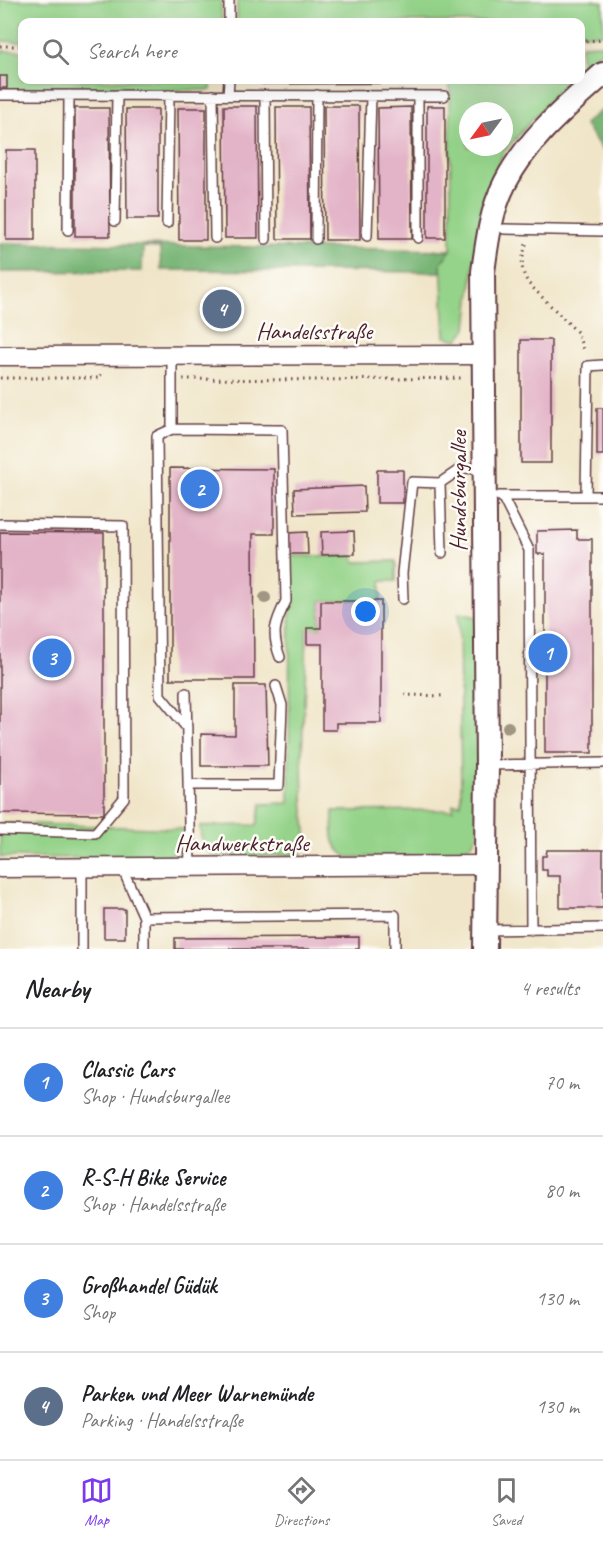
<!DOCTYPE html>
<meta charset="utf-8">
<style>
:root{--surface:#fff;--page:#f2f2f2;--text:#202124;--muted:#757577;--line:#e0e0e0;--accent:#7c3aed}
body{margin:0;font-family:Caveat,sans-serif;background:var(--page);color:var(--text)}
.compass{position:absolute;left:459px;top:102px;width:54px;height:54px;border-radius:50%;background:var(--surface);box-shadow:0 6px 24px #0002;rotate:237deg}
.you{position:absolute;left:366px;top:612px;width:21px;height:21px;margin:-15px;border:4px solid #fff;border-radius:50%;background:#1a73e8;box-shadow:0 0 0 9px #1a73e833}
.badge{display:grid;place-items:center;width:39px;height:39px;border-radius:50%;background:var(--accent);color:#fff;font-size:20px;font-weight:700}
.pin{position:absolute;translate:-50% -50%;border:3px solid #fff;box-shadow:0 2px 6px #0006}
.list{margin:0;padding:0;list-style:none}
h2{display:flex;justify-content:space-between;align-items:center;height:78px;margin:0;padding:0 24px;font-size:26px}
h2 small{font-size:20px;font-weight:400;color:var(--muted)}
.list li{display:grid;grid-template-columns:39px 1fr auto;gap:18px;align-items:center;box-sizing:border-box;height:108px;padding:0 24px;border-top:2px solid var(--line)}
.list b{display:block;font-size:22px;white-space:nowrap}
.list p{margin:0;font-size:20px;white-space:nowrap;color:var(--muted)}
.list em{font-size:20px;font-style:normal;color:var(--muted)}
.icon{flex:none;width:33px;height:33px;fill:none;stroke:currentColor;stroke-width:2;stroke-linecap:round;stroke-linejoin:round}
.map{position:relative;flex:none;width:603px;height:949px;overflow:hidden}
.search{position:absolute;background:var(--surface);box-shadow:0 6px 24px #0002;left:18px;right:18px;top:18px;height:66px;display:flex;align-items:center;gap:15px;box-sizing:border-box;padding:0 21px;border-radius:12px;color:var(--muted);font-size:22px}
.sheet{height:510px;background:var(--surface)}
nav{display:flex;justify-content:space-around;align-items:center;box-sizing:border-box;height:84px;border-top:2px solid var(--line);background:var(--surface);font-size:16px;color:var(--muted)}
nav a{display:grid;justify-items:center;gap:3px}
nav .on{color:var(--accent)}
.map>svg:first-child{display:block}
.green{fill:#94d389;stroke:#6f795a;stroke-width:1.5;fill-rule:evenodd}
.forest{fill:#77b575;stroke:#606a50;stroke-width:1.5}
.building{fill:#e3b3c7}
.lines{fill:none;stroke-linecap:round;stroke-linejoin:round}
.service-casing{stroke:#633d43;stroke-width:12}
.minor-casing{stroke:#633d43;stroke-width:21}
.tertiary-casing{stroke:#633d43;stroke-width:26}
.path{stroke:#633d43;stroke-width:3;stroke-dasharray:1.5 4.5;stroke-linecap:butt}
.service{stroke:#fff;stroke-width:9}
.minor{stroke:#fff;stroke-width:18}
.tertiary{stroke:#fff;stroke-width:22}
.tree{fill:#a19681}
.labels{text-anchor:middle;stroke-width:5;stroke-linejoin:round;paint-order:stroke}
.street-label{font-size:24px;fill:#4a1f2b;stroke:#fdfcf7}
</style>
<div class="map">
<svg width="603" height="949" viewBox="0 0 603 949">
<rect width="100%" height="100%" fill="#fdfcf7"/>
<filter id="ink" filterUnits="userSpaceOnUse"><feTurbulence type="fractalNoise" baseFrequency=".0167" numOctaves="2"/><feDisplacementMap in="SourceGraphic" scale="12" xChannelSelector="R" yChannelSelector="G"/><feConvolveMatrix kernelMatrix="1 2 1 2 8 2 1 2 1" color-interpolation-filters="sRGB"/></filter>
<filter id="wash" filterUnits="userSpaceOnUse"><feTurbulence type="fractalNoise" baseFrequency=".008" numOctaves="4" result="noise"/><feDisplacementMap in="SourceGraphic" scale="24" xChannelSelector="R" yChannelSelector="G"/><feGaussianBlur stdDeviation="1.35" result="paint"/><feColorMatrix in="noise" values="0 0 0 0 0 0 0 0 0 0 0 0 0 0 0 0 0 1.4 0 .05"/><feComposite in="paint" operator="in"/></filter>
<g filter="url(#wash)">
<rect width="100%" height="100%" fill="#f0e5c8"/>
<!-- green -->
<path class="green" d="M 0,0 L 221,0 L 222,22 L 22,22 L 22,42 L 0,41 Z
M 237,0 L 593,0 L 603,2 L 603,34 L 581,34 L 580,22 L 237,22 Z
M 602,44 L 603,50 L 581,69 L 581,45 Z
M 0,51 L 22,51 L 22,80 L 211,80 L 211,90 L 0,90 Z
M 450,80 L 567,80 L 503,153 L 485,195 L 477,236 L 467,328 L 458,340 L 445,337 L 441,262 L 451,250 ZM 468,111 L 504,111 L 504,147 L 468,147 Z
M 290,556 L 354,556 L 355,562 L 396,561 L 396,581 L 381,581 L 381,601 L 321,601 L 321,628 L 307,629 C 306,689 299,750 304,810 C 305,827 310,841 300,855 L 216,856 C 202,850 201,841 200,826 L 257,825 L 261,804 L 289,803 Z
M 459,613 L 477,617 L 478,834 C 472,846 464,851 451,856 L 347,857 C 328,844 333,831 333,811 L 453,810 L 453,804 L 461,804 Z
M 0,823 L 184,829 L 184,843 L 168,857 L 156,859 L 0,857 Z"/>
<!-- forest -->
<path class="forest" d="M 603,109 L 603,151 L 584,124 Z
M 0,243 L 451,250 L 441,262 L 441,272 L 161,270 L 160,248 L 143,247 L 142,271 L 0,272 Z"/>
<g id="blocks">
<!-- building -->
<path class="building" d="M 0,76 L 7,76 L 7,88 L 0,88 Z
M 262,80 L 440,80 L 440,83 L 262,84 Z
M 224,106 L 257,106 L 258,238 L 225,238 Z
M 324,106 L 359,106 L 360,240 L 325,240 Z
M 427,106 L 445,106 L 445,238 L 427,238 Z
M 276,107 L 309,107 L 310,239 L 277,239 Z
M 411,107 L 412,239 L 379,239 L 378,108 Z
M 75,108 L 109,108 L 110,236 L 75,236 Z
M 178,108 L 206,108 L 206,240 L 179,240 Z
M 126,109 L 158,109 L 158,219 L 127,219 Z
M 6,150 L 35,150 L 35,240 L 6,240 Z
M 521,340 L 551,340 L 551,463 L 521,463 Z
M 597,408 L 603,408 L 603,455 L 597,455 Z
M 170,468 L 274,469 L 274,534 L 253,534 L 254,679 L 170,679 Z
M 377,470 L 403,470 L 403,503 L 377,503 Z
M 364,486 L 365,512 L 295,514 L 294,489 Z
M 577,530 L 577,539 L 592,539 L 592,753 L 545,753 L 545,554 L 537,554 L 537,531 Z
M 354,531 L 355,554 L 322,555 L 321,532 Z
M 0,532 L 104,533 L 104,814 L 0,813 Z
M 307,532 L 308,554 L 289,554 L 288,533 Z
M 321,601 L 381,601 L 381,723 L 336,723 L 336,730 L 322,730 L 322,644 L 307,644 L 307,628 L 321,628 Z
M 235,685 L 266,685 L 268,766 L 201,766 L 201,734 L 235,735 Z
M 547,850 L 603,850 L 603,908 L 560,908 L 560,876 L 547,876 L 547,870 L 542,870 L 542,856 L 546,856 Z
M 104,909 L 125,909 L 125,938 L 104,938 Z
M 359,937 L 359,949 L 175,949 L 175,938 Z"/>
</g>
</g>
<g filter="url(#ink)">
<use href="#blocks" fill-opacity="0" stroke="#633d43" stroke-width="1.5"/>
<g class="lines">
<!-- service casing -->
<g class="service-casing">
<path id="service" d="M 229,22 L 229,0
M 0,95 L 444,96
M 213,95 L 215,238
M 228,95 L 229,80
M 265,95 L 266,239
M 418,96 L 418,238
M 115,221 L 117,95
M 167,223 L 169,95
M 504,229 L 603,231
M 68,230 L 69,95
M 367,236 L 371,96
M 316,239 L 317,95
M 172,355 L 172,429 L 282,430 L 286,601 C 275,623 271,633 280,657
M 172,429 L 157,436 L 160,695 L 187,728
M 440,483 L 462,468 L 485,469
M 499,496 L 603,496
M 502,496 L 529,550 L 531,930
M 586,496 L 588,366 L 603,365
M 0,524 L 123,526 L 124,798 L 95,833 L 0,830
M 403,599 L 402,573 L 412,482 L 440,483 L 442,553
M 186,693 L 190,867
M 487,765 L 603,763
M 189,785 L 279,785 L 282,705 L 276,686
M 82,867 L 82,949
M 122,868 L 144,917
M 485,930 L 603,928
M 144,949 L 144,917 L 395,915 L 395,949"/>
</g>
<!-- minor casing -->
<g class="minor-casing">
<path id="minor" d="M 0,356 L 485,355
M 0,868 L 485,865"/>
</g>
<!-- tertiary casing -->
<g class="tertiary-casing">
<path id="tertiary" d="M 485,949 L 487,765 L 483,272 C 487,242 491,210 505,183 C 528,138 566,107 603,74"/>
</g>
<!-- path -->
<path class="path" d="M 580,41 L 603,40
M 0,46 L 22,46
M 526,244 C 522,260 519,269 529,284 L 578,333 L 584,353
M 0,378 L 100,378 L 101,372
M 183,379 L 319,380 L 464,378
M 404,695 L 446,696"/>
<!-- service -->
<use href="#service" class="service"/>
<!-- minor -->
<use href="#minor" class="minor"/>
<!-- tertiary -->
<use href="#tertiary" class="tertiary"/>
</g>
<!-- trees -->
<g class="tree">
<circle cx="265" cy="598" r="6"/>
<circle cx="508" cy="727" r="6"/>
</g>
</g>
<g class="labels">
<!-- street labels -->
<g class="street-label">
<text x="314" y="339">Handelsstraße</text>
<text transform="translate(458 491) rotate(-90)" y="8">Hundsburgallee</text>
<text x="242" y="851">Handwerkstraße</text>
</g>
</g>
</svg>
<svg class="compass" viewBox="-18 -18 36 36"><path d="M0-13l5 13h-10z" fill="#e53935"/><path d="M0 13l5-13h-10z" fill="#757577"/></svg>
<div class="you"></div>
<div class="pin badge" style="left:548px;top:653px;background:#3f7fe0">1</div>
<div class="pin badge" style="left:200px;top:489px;background:#3f7fe0">2</div>
<div class="pin badge" style="left:52px;top:658px;background:#3f7fe0">3</div>
<div class="pin badge" style="left:222px;top:309px;background:#5c6f8a">4</div>
<div class="search"><svg class="icon" aria-label="search" viewBox="0 0 24 24"><circle cx="10" cy="10" r="6"/><path d="M15 15l6 6"/></svg>Search here</div>
</div>
<section class="sheet">
<h2>Nearby<small>4 results</small></h2>
<ul class="list">
<li><span class="badge" style="background:#3f7fe0">1</span><div><b>Classic Cars</b><p>Shop · Hundsburgallee</p></div><em>70 m</em></li>
<li><span class="badge" style="background:#3f7fe0">2</span><div><b>R-S-H Bike Service</b><p>Shop · Handelsstraße</p></div><em>80 m</em></li>
<li><span class="badge" style="background:#3f7fe0">3</span><div><b>Großhandel Güdük</b><p>Shop</p></div><em>130 m</em></li>
<li><span class="badge" style="background:#5c6f8a">4</span><div><b>Parken und Meer Warnemünde</b><p>Parking · Handelsstraße</p></div><em>130 m</em></li>
</ul>
</section>
<nav>
<a class="on"><svg class="icon" aria-label="map" viewBox="0 0 24 24"><path d="M3 6l6-2 6 2 6-2v14l-6 2-6-2-6 2zM9 4v14M15 6v14"/></svg>Map</a>
<a><svg class="icon" aria-label="directions" viewBox="0 0 24 24"><path d="M12 3l9 9-9 9-9-9zM9 14v-3h6M13 9l2 2-2 2"/></svg>Directions</a>
<a><svg class="icon" aria-label="saved" viewBox="0 0 24 24"><path d="M7 4h10v16l-5-4-5 4z"/></svg>Saved</a>
</nav>
